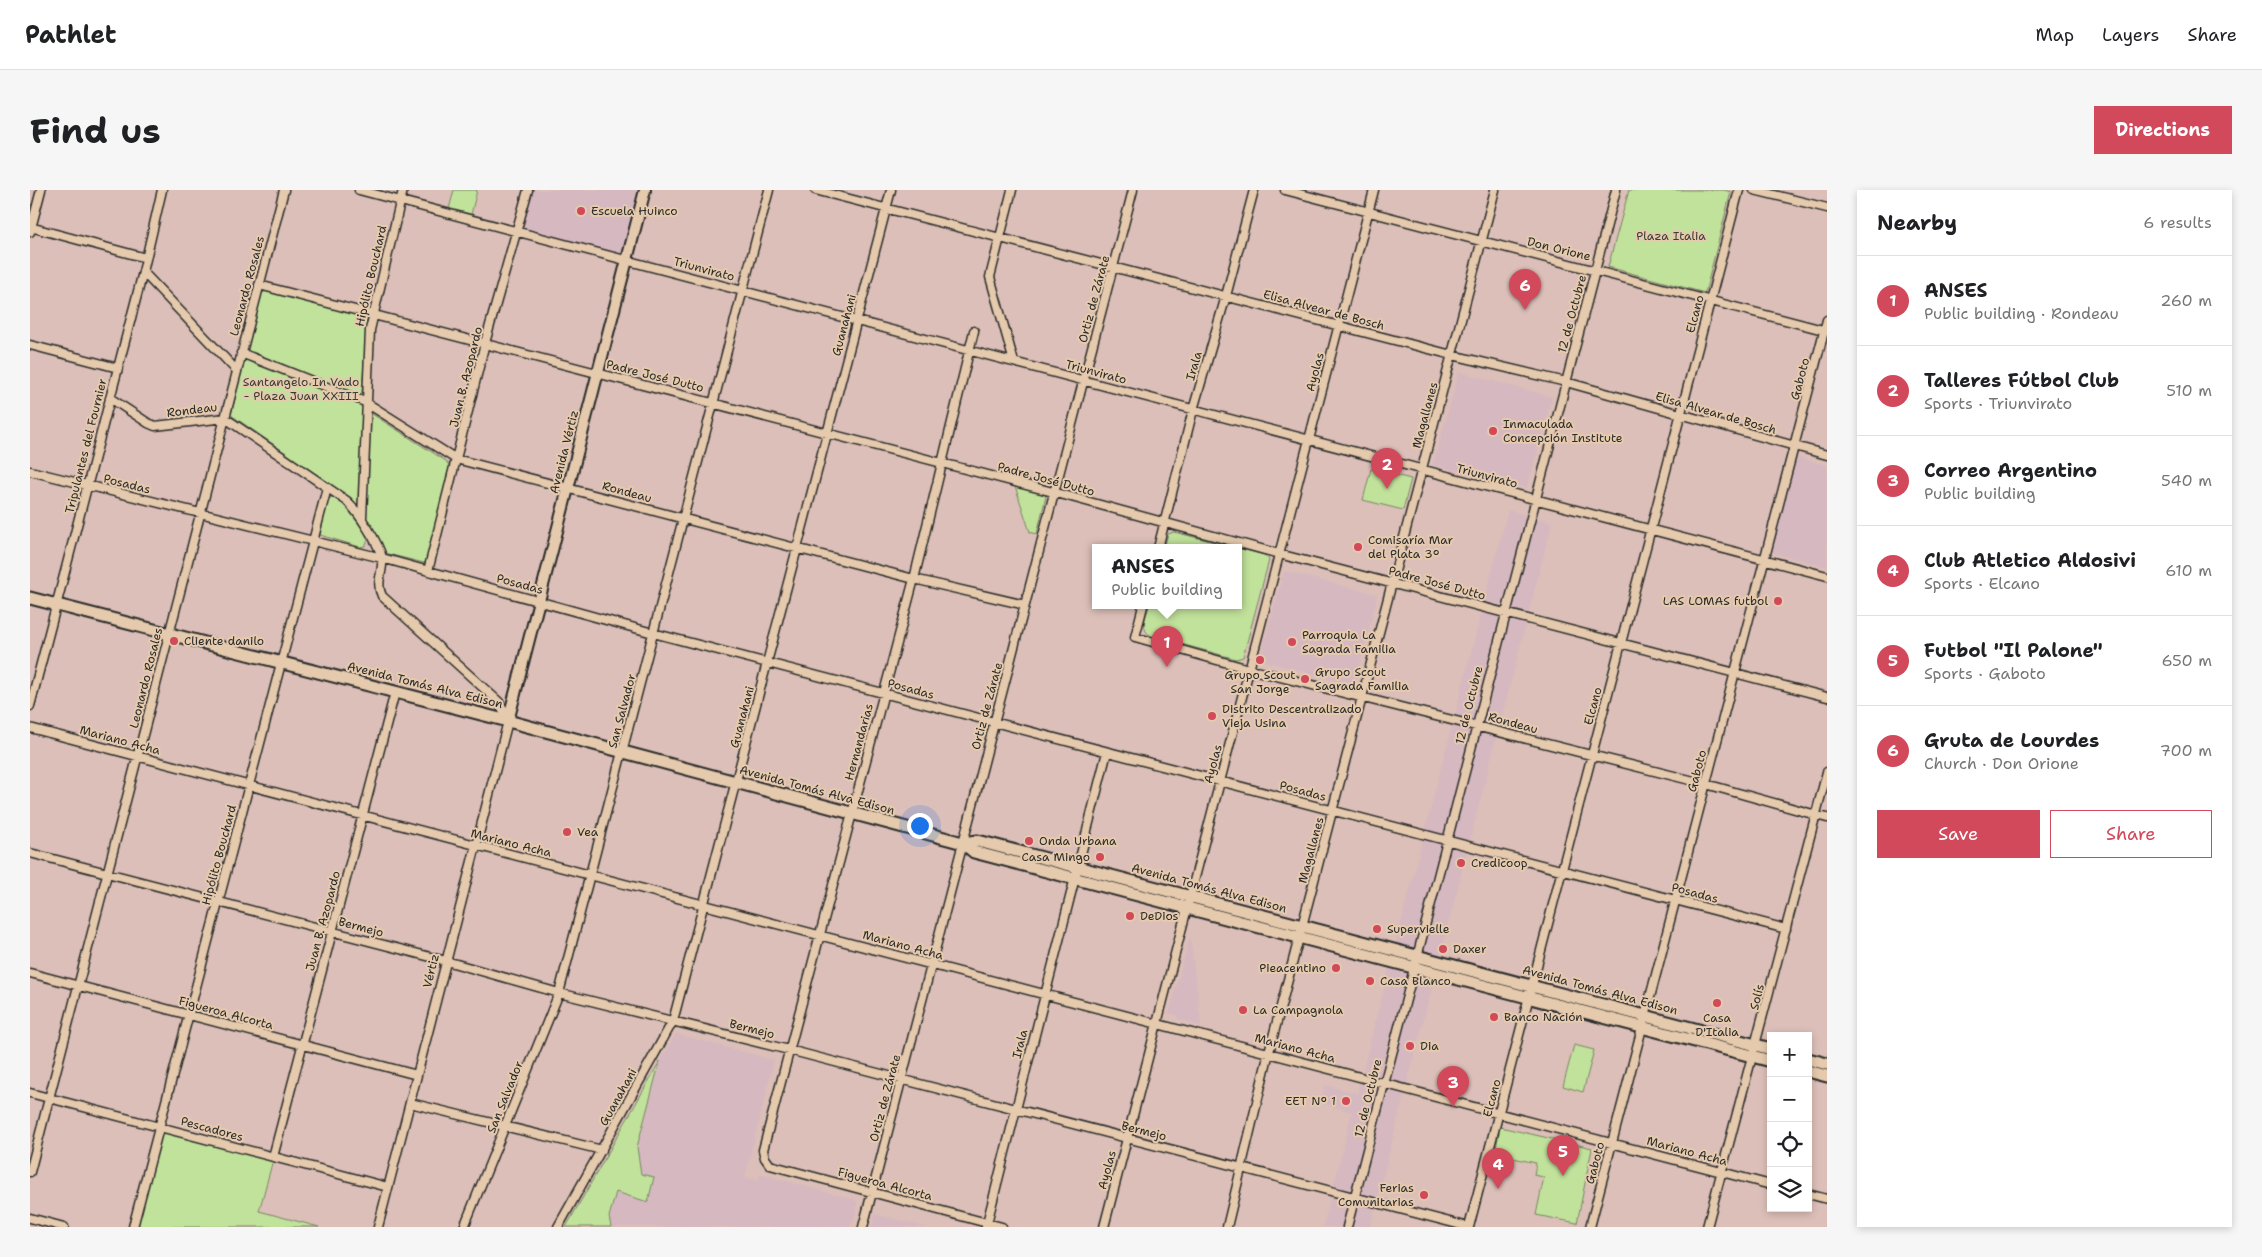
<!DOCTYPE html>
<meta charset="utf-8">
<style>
:root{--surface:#fff;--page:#f6f6f6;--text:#202124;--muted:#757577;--line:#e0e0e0;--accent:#d1495b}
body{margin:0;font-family:"Shantell Sans",sans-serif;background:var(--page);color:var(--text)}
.controls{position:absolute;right:15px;bottom:15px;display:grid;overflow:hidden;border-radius:0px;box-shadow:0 2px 8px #0003}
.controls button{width:45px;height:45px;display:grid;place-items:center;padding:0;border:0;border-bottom:1px solid var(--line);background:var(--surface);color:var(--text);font:25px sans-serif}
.you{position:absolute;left:889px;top:635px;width:18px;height:18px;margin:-12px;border:4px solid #fff;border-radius:50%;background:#1a73e8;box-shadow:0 0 0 8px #1a73e833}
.badge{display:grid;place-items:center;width:32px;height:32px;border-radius:50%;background:var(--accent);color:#fff;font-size:16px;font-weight:700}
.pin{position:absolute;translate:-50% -41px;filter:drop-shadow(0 1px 2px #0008)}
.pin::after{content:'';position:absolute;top:26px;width:18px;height:15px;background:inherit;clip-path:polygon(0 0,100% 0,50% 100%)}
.popup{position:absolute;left:1062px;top:354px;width:150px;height:65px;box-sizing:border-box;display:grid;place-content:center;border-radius:0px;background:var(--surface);filter:drop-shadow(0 1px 4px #0005);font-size:16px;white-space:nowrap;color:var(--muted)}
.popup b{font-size:19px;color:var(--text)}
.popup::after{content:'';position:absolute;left:50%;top:100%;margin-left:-10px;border:10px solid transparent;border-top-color:var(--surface)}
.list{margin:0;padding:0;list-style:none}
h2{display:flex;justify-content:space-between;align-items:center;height:65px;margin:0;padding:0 20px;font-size:21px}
h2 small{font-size:16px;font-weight:400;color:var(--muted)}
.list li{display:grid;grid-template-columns:32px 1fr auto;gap:15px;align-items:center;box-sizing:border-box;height:90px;padding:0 20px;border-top:1px solid var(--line)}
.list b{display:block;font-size:19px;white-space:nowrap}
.list p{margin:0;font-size:16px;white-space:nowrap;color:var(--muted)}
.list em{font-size:16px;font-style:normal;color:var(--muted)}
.actions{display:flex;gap:10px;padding:15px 20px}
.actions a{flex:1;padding:11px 0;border:1px solid var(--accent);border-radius:0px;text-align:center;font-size:18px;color:var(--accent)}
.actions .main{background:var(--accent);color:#fff}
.icon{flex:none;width:28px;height:28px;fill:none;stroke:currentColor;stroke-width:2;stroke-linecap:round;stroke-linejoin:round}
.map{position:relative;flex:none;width:1797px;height:1037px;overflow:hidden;border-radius:0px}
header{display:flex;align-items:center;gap:30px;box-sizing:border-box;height:70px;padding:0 25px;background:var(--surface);border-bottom:1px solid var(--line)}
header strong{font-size:24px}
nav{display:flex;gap:28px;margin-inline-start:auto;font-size:18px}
.intro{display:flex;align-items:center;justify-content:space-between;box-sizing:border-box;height:120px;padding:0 30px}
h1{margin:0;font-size:35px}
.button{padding:12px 22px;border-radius:0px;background:var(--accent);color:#fff;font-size:18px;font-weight:700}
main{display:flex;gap:30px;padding:0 30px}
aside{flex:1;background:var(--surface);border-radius:0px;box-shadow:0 2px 8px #0003}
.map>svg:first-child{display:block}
.built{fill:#d6b8c0}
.green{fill:#c1e29b;stroke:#768663}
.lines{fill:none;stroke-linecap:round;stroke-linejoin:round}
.minor-casing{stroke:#2b2b2b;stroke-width:11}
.tertiary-casing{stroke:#2b2b2b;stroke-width:14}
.secondary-casing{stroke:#2b2b2b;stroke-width:15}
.minor{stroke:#e5caad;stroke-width:8}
.tertiary{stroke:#e5caad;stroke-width:10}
.secondary{stroke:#e5caad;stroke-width:11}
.poi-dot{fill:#d1495b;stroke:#e5caad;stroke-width:2}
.labels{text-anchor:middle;stroke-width:4;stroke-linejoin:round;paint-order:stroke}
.poi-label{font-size:12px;fill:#2b2b2b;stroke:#e5caad;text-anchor:start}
.park-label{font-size:12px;fill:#3a3d36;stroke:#e5caad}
.street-label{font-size:12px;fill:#2b2b2b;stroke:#e5caad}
</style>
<header>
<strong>Pathlet</strong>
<nav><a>Map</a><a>Layers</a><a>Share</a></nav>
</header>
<div class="intro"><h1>Find us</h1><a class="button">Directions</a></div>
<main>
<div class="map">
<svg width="1797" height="1037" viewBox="0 0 1797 1037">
<rect width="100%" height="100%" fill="#dcbfb8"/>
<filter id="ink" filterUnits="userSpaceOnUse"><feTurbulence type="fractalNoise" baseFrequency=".02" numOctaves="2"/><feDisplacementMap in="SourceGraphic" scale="10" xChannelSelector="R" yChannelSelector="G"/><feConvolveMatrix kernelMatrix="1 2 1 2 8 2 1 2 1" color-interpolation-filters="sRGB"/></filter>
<g filter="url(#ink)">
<!-- built -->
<path class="built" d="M 498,0 L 615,0 L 597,70 L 487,41 Z
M 1429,182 L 1522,207 L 1497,298 L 1403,275 Z
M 1765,267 L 1797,275 L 1797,377 L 1741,362 Z
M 1478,320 L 1522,332 L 1340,1037 L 1293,1037 L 1322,922 L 1290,913 L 1295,895 L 1327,903 Z
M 1254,381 L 1346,404 L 1347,406 L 1326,490 L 1321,494 L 1234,471 L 1231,465 Z
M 1160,746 L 1171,836 L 1147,829 L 1148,825 L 1139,823 Z
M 646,844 L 744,870 L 715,987 L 728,990 L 730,984 L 826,1010 L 827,1013 L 824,1029 L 821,1031 L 819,1037 L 581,1037 L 579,1027 L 586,1002 L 618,1011 L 606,957 L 630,871 Z
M 845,1024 L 897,1037 L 842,1037 Z"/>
<!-- green -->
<path class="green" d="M 424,0 L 447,0 L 440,29 L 418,23 Z
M 1599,0 L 1694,0 L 1701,2 L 1675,103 L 1578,77 Z
M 236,101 L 337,127 L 331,217 L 416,271 L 420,277 L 397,370 L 394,373 L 354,363 L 336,327 L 318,306 L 201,225 L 231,104 Z
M 1341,279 L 1381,289 L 1373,320 L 1333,310 Z
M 985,296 L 1013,303 L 1016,306 L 1007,344 L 1000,342 Z
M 302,307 C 320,315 331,332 338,350 L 335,356 L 330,357 L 290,345 L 298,309 Z
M 1144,342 L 1208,358 L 1134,358 L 1138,344 Z
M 1208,358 L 1235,365 L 1239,370 L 1213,467 L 1206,469 L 1122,446 C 1109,440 1116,427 1119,416 L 1208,416 Z
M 1544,855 L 1564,860 L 1553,902 L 1533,896 Z
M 630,871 L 607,957 L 611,984 L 624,987 L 618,1012 L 586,1002 L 579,1027 L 581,1037 L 536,1037 Z
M 1470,937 L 1562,958 L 1547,1033 L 1506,1025 L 1514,987 L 1504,985 L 1506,973 L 1465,964 Z
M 139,942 L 243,970 L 229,1021 L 289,1037 L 107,1037 L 131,947 L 135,943 Z"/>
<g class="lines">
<!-- minor casing -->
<g class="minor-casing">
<path id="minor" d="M 329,0 L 1797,386
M 785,0 L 1422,165 L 1536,192 L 1797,265
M 982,0 L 960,87 L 984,172
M 1255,0 L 1797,141
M 1724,0 L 1797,18
M 0,37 L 116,68
M 0,42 L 11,0
M 113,82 L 207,181
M 229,95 L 1023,302 L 1249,364 L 1797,507
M 944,141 L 884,389 L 733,960 L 735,968 L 740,975 L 972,1037
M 0,155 L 88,178
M 211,163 L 335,212 L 426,269 L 884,389 L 995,415
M 80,208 L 118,233 L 125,236 L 195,228 L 317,311 C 328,322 349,353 352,368 C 354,381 345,392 352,406 L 469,512 L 478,531 L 348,1037
M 0,281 L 352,368 L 623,443 L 1756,739
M 332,328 L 340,140 L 373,0
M 1128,358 L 1163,220 L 1196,106 L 1224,0
M 398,381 L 455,153 L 498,0
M 1113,416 L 1105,447 L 1219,479 L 1676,594 L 1797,628
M 0,516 L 113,82 L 132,0
M 0,538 L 1741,995
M 0,663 L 416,771 L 529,803 L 759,860 L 1439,1037
M 0,783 L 387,885
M 0,903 L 358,997
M 380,913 L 572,960
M 243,967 L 365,502
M 0,982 L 254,0
M 1778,1004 L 1797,1009
M 0,1028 L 34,1037
M 103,1037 L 297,298
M 434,1037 L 529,803 L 739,0
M 528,1037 L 643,831 L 861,0
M 833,1037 L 1103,0
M 956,1037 L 1077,562
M 1074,1037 L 1344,0
M 1197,1037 L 1239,862 L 1465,0
M 1317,1037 L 1586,0
M 1439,1037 L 1709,0
M 1560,1037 L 1797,130
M 1677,1037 L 1797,582"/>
</g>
<!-- tertiary casing -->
<g class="tertiary-casing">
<path id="tertiary" d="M 478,531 L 615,0"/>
</g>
<!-- secondary casing -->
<g class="secondary-casing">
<path id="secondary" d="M 0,408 L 478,531 L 933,653 L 948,651 L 1741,859
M 933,653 L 944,662 L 1741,871
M 1778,869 L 1797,874
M 1778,881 L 1797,886"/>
</g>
<!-- minor -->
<use href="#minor" class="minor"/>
<!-- tertiary -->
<use href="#tertiary" class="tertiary"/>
<!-- secondary -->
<use href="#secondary" class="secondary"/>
</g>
</g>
<!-- markers -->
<g class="poi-dot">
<circle cx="551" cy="21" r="5"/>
<circle cx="1463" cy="241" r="5"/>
<circle cx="1328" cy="357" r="5"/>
<circle cx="1748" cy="411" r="5"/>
<circle cx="144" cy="451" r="5"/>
<circle cx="1262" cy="452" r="5"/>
<circle cx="1230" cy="470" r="5"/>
<circle cx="1275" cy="489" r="5"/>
<circle cx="1182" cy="526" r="5"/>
<circle cx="537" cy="642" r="5"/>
<circle cx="999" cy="651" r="5"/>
<circle cx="1070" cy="667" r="5"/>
<circle cx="1431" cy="673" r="5"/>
<circle cx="1100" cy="726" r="5"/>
<circle cx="1347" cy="739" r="5"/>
<circle cx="1413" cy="759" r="5"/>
<circle cx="1306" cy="778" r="5"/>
<circle cx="1340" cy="791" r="5"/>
<circle cx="1687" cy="813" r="5"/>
<circle cx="1213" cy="820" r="5"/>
<circle cx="1464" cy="827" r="5"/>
<circle cx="1380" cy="856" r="5"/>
<circle cx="1316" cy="911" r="5"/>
<circle cx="1394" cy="1005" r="5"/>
</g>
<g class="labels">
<!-- poi labels -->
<g class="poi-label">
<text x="561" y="25">Escuela Huinco</text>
<text x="1473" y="238">Inmaculada<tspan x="1473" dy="14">Concepción Institute</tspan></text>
<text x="1338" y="354">Comisaría Mar<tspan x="1338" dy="14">del Plata 3°</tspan></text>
<text x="1738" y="415" text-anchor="end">LAS LOMAS futbol</text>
<text x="1272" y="449">Parroquia La<tspan x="1272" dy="14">Sagrada Familia</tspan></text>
<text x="154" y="455">Cliente danilo</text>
<text x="1285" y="486">Grupo Scout<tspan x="1285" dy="14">Sagrada Familia</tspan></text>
<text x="1230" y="489" text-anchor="middle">Grupo Scout<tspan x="1230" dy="14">San Jorge</tspan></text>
<text x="1192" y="523">Distrito Descentralizado<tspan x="1192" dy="14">Vieja Usina</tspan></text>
<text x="547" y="646">Vea</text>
<text x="1009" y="655">Onda Urbana</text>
<text x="1060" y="671" text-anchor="end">Casa Mingo</text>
<text x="1441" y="677">Credicoop</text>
<text x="1110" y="730">DeDios</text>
<text x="1357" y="743">Supervielle</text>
<text x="1423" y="763">Daxer</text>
<text x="1296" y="782" text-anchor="end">Pieacentino</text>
<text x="1350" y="795">Casa Blanco</text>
<text x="1223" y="824">La Campagnola</text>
<text x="1474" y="831">Banco Nación</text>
<text x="1687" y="832" text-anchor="middle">Casa<tspan x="1687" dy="14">D'Italia</tspan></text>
<text x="1390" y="860">Dia</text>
<text x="1306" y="915" text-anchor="end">EET Nº 1</text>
<text x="1384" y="1002" text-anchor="end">Ferias<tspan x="1384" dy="14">Comunitarias</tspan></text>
</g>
<!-- park labels -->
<g class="park-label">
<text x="1641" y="50">Plaza Italia</text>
<text x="271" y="196">Santangelo In Vado<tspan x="271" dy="14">- Plaza Juan XXIII</tspan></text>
</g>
<!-- street labels -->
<g class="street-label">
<text transform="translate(1529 59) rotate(14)" y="4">Don Orione</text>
<text transform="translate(674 79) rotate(15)" y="4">Triunvirato</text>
<text transform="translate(341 86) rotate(-77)" y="4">Hipólito Bouchard</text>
<text transform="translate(217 96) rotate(-75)" y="4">Leonardo Rosales</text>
<text transform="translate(1064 109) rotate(-75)" y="4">Ortiz de Zárate</text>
<text transform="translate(1294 120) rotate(15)" y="4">Elisa Alvear de Bosch</text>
<text transform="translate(1542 124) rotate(-75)" y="4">12 de Octubre</text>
<text transform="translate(1665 124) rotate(-75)" y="4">Elcano</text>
<text transform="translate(814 135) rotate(-75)" y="4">Guanahani</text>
<text transform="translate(1164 176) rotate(-74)" y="4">Irala</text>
<text transform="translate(1066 182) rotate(15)" y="4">Triunvirato</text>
<text transform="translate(1285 182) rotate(-75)" y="4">Ayolas</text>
<text transform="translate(625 186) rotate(14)" y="4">Padre José Dutto</text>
<text transform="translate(436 187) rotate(-76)" y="4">Juan B. Azopardo</text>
<text transform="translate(1770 189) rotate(-75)" y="4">Gaboto</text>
<text transform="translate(162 220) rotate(-7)" y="4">Rondeau</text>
<text transform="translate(1686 223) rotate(16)" y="4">Elisa Alvear de Bosch</text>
<text transform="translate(1395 225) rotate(-75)" y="4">Magallanes</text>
<text transform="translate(56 256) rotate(-76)" y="4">Tripulantes del Fournier</text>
<text transform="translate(534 262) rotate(-76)" y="4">Avenida Vértiz</text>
<text transform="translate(1457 286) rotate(15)" y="4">Triunvirato</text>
<text transform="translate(1016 289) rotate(15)" y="4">Padre José Dutto</text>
<text transform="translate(97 294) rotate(14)" y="4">Posadas</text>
<text transform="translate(597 302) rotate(15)" y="4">Rondeau</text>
<text transform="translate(1407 393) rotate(15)" y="4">Padre José Dutto</text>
<text transform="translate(490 394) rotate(15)" y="4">Posadas</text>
<text transform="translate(116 488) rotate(-76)" y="4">Leonardo Rosales</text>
<text transform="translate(395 495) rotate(14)" y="4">Avenida Tomás Alva Edison</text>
<text transform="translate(881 499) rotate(15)" y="4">Posadas</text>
<text transform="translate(1439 515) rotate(-76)" y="4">12 de Octubre</text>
<text transform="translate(957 516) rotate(-75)" y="4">Ortiz de Zárate</text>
<text transform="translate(1563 516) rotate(-75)" y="4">Elcano</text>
<text transform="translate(592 521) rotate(-75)" y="4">San Salvador</text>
<text transform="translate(712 527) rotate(-75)" y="4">Guanahani</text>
<text transform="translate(1483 533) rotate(15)" y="4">Rondeau</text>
<text transform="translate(90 550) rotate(15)" y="4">Mariano Acha</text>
<text transform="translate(829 552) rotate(-75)" y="4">Hernandarias</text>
<text transform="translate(1183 574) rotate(-75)" y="4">Ayolas</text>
<text transform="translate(1667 581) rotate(-75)" y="4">Gaboto</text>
<text transform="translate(787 600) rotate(15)" y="4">Avenida Tomás Alva Edison</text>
<text transform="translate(1273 601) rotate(15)" y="4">Posadas</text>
<text transform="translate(481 653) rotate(14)" y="4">Mariano Acha</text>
<text transform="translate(1281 660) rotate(-75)" y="4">Magallanes</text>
<text transform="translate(189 665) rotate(-75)" y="4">Hipólito Bouchard</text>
<text transform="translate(1179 698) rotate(15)" y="4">Avenida Tomás Alva Edison</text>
<text transform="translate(1665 703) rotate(15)" y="4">Posadas</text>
<text transform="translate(293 731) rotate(-75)" y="4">Juan B. Azopardo</text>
<text transform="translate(331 737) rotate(15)" y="4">Bermejo</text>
<text transform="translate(873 755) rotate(15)" y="4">Mariano Acha</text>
<text transform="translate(401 781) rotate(-76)" y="4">Vértiz</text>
<text transform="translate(1570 800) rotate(15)" y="4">Avenida Tomás Alva Edison</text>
<text transform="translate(1727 807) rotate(-76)" y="4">Solís</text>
<text transform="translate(196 823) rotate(15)" y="4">Figueroa Alcorta</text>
<text transform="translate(722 839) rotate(14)" y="4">Bermejo</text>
<text transform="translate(990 854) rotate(-76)" y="4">Irala</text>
<text transform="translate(1265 858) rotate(15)" y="4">Mariano Acha</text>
<text transform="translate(475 907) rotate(-68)" y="4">San Salvador</text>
<text transform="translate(588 907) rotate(-61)" y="4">Guanahani</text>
<text transform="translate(855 908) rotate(-75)" y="4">Ortiz de Zárate</text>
<text transform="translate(1338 908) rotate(-76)" y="4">12 de Octubre</text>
<text transform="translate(1462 908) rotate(-75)" y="4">Elcano</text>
<text transform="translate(182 939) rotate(15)" y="4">Pescadores</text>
<text transform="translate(1114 941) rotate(14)" y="4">Bermejo</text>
<text transform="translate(1657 961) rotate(15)" y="4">Mariano Acha</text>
<text transform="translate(1565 973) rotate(-75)" y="4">Gaboto</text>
<text transform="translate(1077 980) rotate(-75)" y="4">Ayolas</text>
<text transform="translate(855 994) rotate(15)" y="4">Figueroa Alcorta</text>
</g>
</g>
</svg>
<div class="controls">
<button>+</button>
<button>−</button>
<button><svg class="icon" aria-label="locate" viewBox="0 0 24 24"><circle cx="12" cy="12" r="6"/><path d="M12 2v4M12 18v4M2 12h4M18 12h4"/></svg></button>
<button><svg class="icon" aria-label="layers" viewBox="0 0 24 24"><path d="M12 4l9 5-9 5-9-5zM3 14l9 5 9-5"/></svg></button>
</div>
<div class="you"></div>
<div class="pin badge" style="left:1137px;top:477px">1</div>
<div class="popup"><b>ANSES</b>Public building</div>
<div class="pin badge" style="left:1357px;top:299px">2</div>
<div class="pin badge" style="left:1423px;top:917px">3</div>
<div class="pin badge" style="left:1468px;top:999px">4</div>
<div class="pin badge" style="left:1533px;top:986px">5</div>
<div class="pin badge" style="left:1495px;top:120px">6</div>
</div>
<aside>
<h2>Nearby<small>6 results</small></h2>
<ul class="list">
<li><span class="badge">1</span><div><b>ANSES</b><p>Public building · Rondeau</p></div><em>260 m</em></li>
<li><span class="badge">2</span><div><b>Talleres Fútbol Club</b><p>Sports · Triunvirato</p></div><em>510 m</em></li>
<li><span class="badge">3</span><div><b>Correo Argentino</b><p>Public building</p></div><em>540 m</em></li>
<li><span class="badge">4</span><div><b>Club Atletico Aldosivi</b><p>Sports · Elcano</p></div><em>610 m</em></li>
<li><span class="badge">5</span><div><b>Futbol &quot;Il Palone&quot;</b><p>Sports · Gaboto</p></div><em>650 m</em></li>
<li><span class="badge">6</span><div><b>Gruta de Lourdes</b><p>Church · Don Orione</p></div><em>700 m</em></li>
</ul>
<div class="actions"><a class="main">Save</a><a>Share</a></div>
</aside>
</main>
